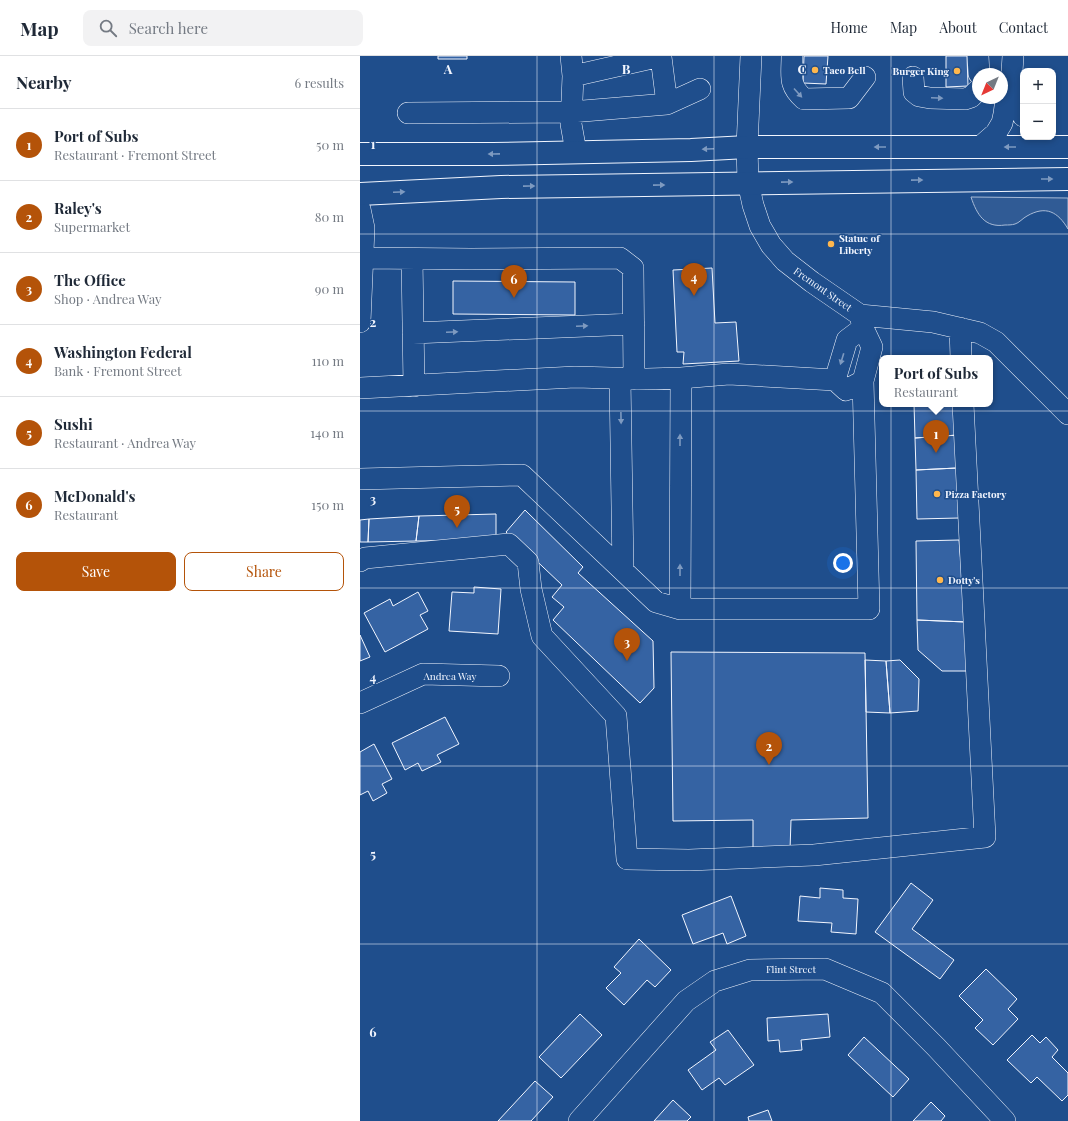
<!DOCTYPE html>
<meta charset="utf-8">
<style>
:root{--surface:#fff;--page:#f2f2f3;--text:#1f2937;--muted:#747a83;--line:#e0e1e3;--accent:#b45309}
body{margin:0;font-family:"Playfair Display",serif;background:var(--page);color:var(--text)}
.controls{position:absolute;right:12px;top:12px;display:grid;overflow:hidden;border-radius:8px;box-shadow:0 2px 6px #0003}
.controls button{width:36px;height:36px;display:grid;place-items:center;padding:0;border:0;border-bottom:1px solid var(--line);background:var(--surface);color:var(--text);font:20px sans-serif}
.compass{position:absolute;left:612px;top:12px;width:36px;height:36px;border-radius:50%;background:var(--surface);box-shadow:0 2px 6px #0003;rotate:223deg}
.you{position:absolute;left:483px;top:507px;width:14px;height:14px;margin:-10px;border:3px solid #fff;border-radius:50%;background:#1a73e8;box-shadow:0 0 0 6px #1a73e833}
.badge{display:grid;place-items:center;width:26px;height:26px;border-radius:50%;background:var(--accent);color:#fff;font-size:13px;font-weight:700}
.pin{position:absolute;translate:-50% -33px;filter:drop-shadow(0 1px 2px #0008)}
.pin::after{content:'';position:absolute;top:21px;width:14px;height:12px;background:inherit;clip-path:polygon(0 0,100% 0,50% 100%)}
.popup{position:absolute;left:519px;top:299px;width:114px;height:52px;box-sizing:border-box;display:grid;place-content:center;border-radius:8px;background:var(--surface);filter:drop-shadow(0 1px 3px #0005);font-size:13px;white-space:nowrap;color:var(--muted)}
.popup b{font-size:15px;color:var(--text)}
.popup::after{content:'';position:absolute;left:50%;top:100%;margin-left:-8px;border:8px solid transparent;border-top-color:var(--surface)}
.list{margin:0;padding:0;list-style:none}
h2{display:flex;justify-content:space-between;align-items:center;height:52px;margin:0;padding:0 16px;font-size:17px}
h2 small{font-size:13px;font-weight:400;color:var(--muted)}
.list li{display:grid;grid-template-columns:26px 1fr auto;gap:12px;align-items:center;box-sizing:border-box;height:72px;padding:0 16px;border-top:1px solid var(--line)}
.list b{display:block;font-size:15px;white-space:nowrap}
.list p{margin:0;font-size:13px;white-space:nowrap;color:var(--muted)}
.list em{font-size:13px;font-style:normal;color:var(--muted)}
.actions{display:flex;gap:8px;padding:12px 16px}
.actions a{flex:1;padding:9px 0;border:1px solid var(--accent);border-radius:8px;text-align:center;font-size:14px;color:var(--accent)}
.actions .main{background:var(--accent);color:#fff}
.icon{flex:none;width:22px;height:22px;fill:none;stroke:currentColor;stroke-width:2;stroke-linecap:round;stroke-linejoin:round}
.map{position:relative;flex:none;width:708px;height:1065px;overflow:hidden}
header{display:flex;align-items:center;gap:24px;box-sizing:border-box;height:56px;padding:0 20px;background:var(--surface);border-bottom:1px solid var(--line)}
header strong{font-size:19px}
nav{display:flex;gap:22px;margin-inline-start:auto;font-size:14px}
.search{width:280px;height:36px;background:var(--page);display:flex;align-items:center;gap:10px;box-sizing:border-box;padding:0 14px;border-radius:8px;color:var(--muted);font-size:15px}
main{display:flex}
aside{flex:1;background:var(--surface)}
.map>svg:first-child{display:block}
.green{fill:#305b95;stroke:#a8bbd7}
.building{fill:#3563a3;stroke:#f2f6ff}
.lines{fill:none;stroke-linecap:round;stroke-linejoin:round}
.minor-casing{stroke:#f2f6ff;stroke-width:22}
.highway-casing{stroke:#f2f6ff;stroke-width:24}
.minor{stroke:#1f4e8c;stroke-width:21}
.highway{stroke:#1f4e8c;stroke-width:22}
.oneway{fill:#7e9ac0}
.grid{fill:none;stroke:#f2f6ff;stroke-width:1;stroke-opacity:0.55}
.poi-dot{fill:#ffb74d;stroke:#1f4e8c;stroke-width:1.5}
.labels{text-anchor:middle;stroke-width:3;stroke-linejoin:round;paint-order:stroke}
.poi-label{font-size:10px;font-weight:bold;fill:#f2f6ff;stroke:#1f4e8c;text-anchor:start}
.street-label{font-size:10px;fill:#f2f6ff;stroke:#1f4e8c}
.grid-label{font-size:13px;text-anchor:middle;font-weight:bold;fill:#f2f6ff;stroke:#1f4e8c;stroke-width:3;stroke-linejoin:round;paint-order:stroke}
</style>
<header>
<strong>Map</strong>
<div class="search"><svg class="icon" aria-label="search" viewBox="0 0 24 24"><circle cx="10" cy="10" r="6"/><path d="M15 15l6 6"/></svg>Search here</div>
<nav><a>Home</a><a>Map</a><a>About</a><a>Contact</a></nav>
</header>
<main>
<aside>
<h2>Nearby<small>6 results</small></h2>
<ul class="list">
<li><span class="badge">1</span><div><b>Port of Subs</b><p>Restaurant · Fremont Street</p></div><em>50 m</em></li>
<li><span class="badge">2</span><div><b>Raley's</b><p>Supermarket</p></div><em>80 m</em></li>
<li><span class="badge">3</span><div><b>The Office</b><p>Shop · Andrea Way</p></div><em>90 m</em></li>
<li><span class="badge">4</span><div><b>Washington Federal</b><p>Bank · Fremont Street</p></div><em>110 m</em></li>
<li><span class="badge">5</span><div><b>Sushi</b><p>Restaurant · Andrea Way</p></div><em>140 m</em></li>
<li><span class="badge">6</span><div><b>McDonald's</b><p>Restaurant</p></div><em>150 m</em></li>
</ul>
<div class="actions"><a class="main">Save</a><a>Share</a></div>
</aside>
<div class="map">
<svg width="708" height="1065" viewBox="0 0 708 1065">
<rect width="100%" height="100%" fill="#1f4e8c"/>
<!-- green -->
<path class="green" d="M 611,141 L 708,142 L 708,173 C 698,156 686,149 667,160 C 663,162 659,167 655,168 C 652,169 648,169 645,169 C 625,172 617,159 611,141 Z"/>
<!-- building -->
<path class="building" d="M 78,0 L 107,0 L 107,3 L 78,3 Z
M 444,0 L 468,0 L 466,28 L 443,27 Z
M 586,0 L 607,0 L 608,30 L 586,31 Z
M 352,212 L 355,267 L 376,266 L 379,305 L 323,308 L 324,296 L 317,296 L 313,214 Z
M 93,225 L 215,226 L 215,259 L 93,258 Z
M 554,348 L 597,348 L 598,379 L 555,382 Z
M 598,379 L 597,412 L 556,414 L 555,382 Z
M 597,412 L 599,462 L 557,463 L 556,414 Z
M 165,454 L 223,511 L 218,517 L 293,585 L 294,632 L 280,647 L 193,564 L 204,551 L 192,541 L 202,529 L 146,476 Z
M 136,458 L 136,484 L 56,485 L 59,460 Z
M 59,460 L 56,485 L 8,486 L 9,463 Z
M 9,463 L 8,486 L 0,486 L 0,464 Z
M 599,484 L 606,566 L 557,564 L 556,485 Z
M 114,531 L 141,533 L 138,578 L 89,575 L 92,536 L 114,537 Z
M 58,536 L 68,555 L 60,559 L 68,573 L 25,596 L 4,557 L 30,543 L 33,550 Z
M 557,564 L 606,566 L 607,615 L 582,615 L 558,594 Z
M 0,579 L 10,601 L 0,605 Z
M 311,596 L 505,597 L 508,762 L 431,764 L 430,794 L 393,795 L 393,764 L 313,765 Z
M 505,604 L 526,605 L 530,657 L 506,656 Z
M 540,604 L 559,623 L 558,655 L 530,657 L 526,605 Z
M 85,661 L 99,688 L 77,699 L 81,706 L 62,715 L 58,707 L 45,714 L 32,687 Z
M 14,688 L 32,723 L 22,728 L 27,737 L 13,745 L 8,735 L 0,739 L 0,696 Z
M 551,827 L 573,844 L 552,873 L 594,904 L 580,923 L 515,876 Z
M 460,832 L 483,834 L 483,842 L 498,843 L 496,878 L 471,876 L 472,867 L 438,865 L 440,840 L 460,842 Z
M 371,840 L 386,880 L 367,888 L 363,877 L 333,888 L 322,859 Z
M 279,883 L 311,914 L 295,931 L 287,924 L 264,949 L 246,932 L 261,917 L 254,911 Z
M 626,913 L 657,943 L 648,953 L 658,963 L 633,989 L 615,972 L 623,964 L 599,940 Z
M 220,958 L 242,979 L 201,1022 L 179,1001 Z
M 468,958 L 470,981 L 441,984 L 442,994 L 420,996 L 419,984 L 408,985 L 407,962 Z
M 368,974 L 394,1009 L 365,1029 L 359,1022 L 342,1034 L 328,1014 L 356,994 L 350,986 Z
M 672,979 L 680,987 L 686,981 L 698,994 L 692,1001 L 708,1017 L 708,1039 L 702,1045 L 677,1021 L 671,1027 L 647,1004 Z
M 504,981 L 549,1023 L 533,1041 L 488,999 Z
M 175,1025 L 193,1041 L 171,1065 L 138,1065 Z
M 313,1044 L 331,1061 L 327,1065 L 294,1065 Z
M 571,1046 L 585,1060 L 581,1065 L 553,1065 Z
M 408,1054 L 412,1065 L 389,1065 L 388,1061 Z"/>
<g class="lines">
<!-- minor casing -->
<g class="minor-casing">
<path id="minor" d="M 211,0 L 213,20
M 391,0 L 387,91 L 388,126 L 393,149 L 400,170 L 411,189 L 425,205 L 452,226 L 500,259 L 573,266 L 620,277 L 636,286 L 708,358
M 432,0 C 432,20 428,29 444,43 L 489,42 L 505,21
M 618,0 L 619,18
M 653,18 C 661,34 658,45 663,60
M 553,21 L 554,36 L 559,40 L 570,42 L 605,43 L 611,41 L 618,34
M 307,48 L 340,33
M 48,57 L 211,56 L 307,48 L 301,1
M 620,91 L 636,77 L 642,67 L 644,58 L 647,35 L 652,16 L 653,0
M 216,96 L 211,68 L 213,20 L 301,0
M 0,153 L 4,172 L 0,266
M 2,202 L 111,203 L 260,202 L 273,212 L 274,323
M 52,203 L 54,330
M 500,259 L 503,272 L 512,291 L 503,325 L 486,334 L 475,324 L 487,284 L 503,272
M 600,272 L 601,302
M 53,277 L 274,268
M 260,323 L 263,514
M 0,332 L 215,321 L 287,323 L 321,322 L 369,318 L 475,324
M 0,423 L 162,419 L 296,546 L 320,553 L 509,553 L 503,325
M 0,505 L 5,502 L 149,488 L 168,506 L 171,533 L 182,580 L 256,660 L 267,803 L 329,804 L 454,799 L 625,781 L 603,348
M 320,553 L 321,322
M 0,647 L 63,618 L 139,620
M 219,1065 L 326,945 L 355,925 L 390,914 L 465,913 L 522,937 L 576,991 L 645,1065"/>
</g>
<!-- highway casing -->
<g class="highway-casing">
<path id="highway" d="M 0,98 L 133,98 L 331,94 L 387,91 L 708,91
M 0,138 L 141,131 L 708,123"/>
</g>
<!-- minor -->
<use href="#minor" class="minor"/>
<!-- highway -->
<use href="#highway" class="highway"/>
</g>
<!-- one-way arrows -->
<defs><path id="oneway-solid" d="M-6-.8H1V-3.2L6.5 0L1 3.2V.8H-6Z"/></defs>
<g class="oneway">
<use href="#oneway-solid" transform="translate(438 37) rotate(48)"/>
<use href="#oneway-solid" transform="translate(577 42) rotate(2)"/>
<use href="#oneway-solid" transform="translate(520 91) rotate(180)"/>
<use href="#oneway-solid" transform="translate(650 91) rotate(180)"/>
<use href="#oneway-solid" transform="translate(348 93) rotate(177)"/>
<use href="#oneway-solid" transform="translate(134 98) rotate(179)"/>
<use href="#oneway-solid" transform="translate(687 123)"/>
<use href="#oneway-solid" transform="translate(557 124) rotate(-1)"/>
<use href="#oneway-solid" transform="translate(427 126) rotate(-1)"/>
<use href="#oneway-solid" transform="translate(299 129) rotate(-1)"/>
<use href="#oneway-solid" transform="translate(169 130) rotate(-1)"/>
<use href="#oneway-solid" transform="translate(39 136) rotate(-3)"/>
<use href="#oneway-solid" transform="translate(222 270) rotate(-3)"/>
<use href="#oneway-solid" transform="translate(92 276) rotate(-3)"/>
<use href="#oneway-solid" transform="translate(482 303) rotate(107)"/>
<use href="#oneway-solid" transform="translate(261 362) rotate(89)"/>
<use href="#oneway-solid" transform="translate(320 384) rotate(-90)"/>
<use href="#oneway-solid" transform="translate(320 514) rotate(-90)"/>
</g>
<!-- grid -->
<path class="grid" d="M 177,0 L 177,1065M 354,0 L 354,1065M 531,0 L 531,1065M 0,178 L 708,178M 0,355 L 708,355M 0,532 L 708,532M 0,710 L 708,710M 0,888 L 708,888"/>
<!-- markers -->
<g class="poi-dot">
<circle cx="455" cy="14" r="4"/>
<circle cx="597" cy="15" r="4"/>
<circle cx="471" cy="188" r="4"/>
<circle cx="577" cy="438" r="4"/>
<circle cx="580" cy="524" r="4"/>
</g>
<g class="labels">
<!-- poi labels -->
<g class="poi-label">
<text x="463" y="18">Taco Bell</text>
<text x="589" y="19" text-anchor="end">Burger King</text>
<text x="479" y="186">Statue of<tspan x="479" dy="12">Liberty</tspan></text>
<text x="585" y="442">Pizza Factory</text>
<text x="588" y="528">Dotty's</text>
</g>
<!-- street labels -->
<g class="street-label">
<text transform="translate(463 233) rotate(35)" y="4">Fremont Street</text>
<text x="90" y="624">Andrea Way</text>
<text x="431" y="917">Flint Street</text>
</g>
</g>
<g class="grid-label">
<text x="88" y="18">A</text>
<text x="266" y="18">B</text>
<text x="442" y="18">C</text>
<text x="13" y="93">1</text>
<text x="13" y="271">2</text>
<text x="13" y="448">3</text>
<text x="13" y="626">4</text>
<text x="13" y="803">5</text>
<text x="13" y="981">6</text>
</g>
</svg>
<div class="controls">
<button>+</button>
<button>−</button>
</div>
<svg class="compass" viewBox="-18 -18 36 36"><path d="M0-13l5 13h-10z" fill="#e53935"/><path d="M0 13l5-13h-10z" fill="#747a83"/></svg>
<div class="you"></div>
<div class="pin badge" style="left:576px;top:397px">1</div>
<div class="popup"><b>Port of Subs</b>Restaurant</div>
<div class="pin badge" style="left:409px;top:709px">2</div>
<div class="pin badge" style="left:267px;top:605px">3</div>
<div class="pin badge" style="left:334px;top:240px">4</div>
<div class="pin badge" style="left:97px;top:472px">5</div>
<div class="pin badge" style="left:154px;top:242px">6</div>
</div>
</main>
